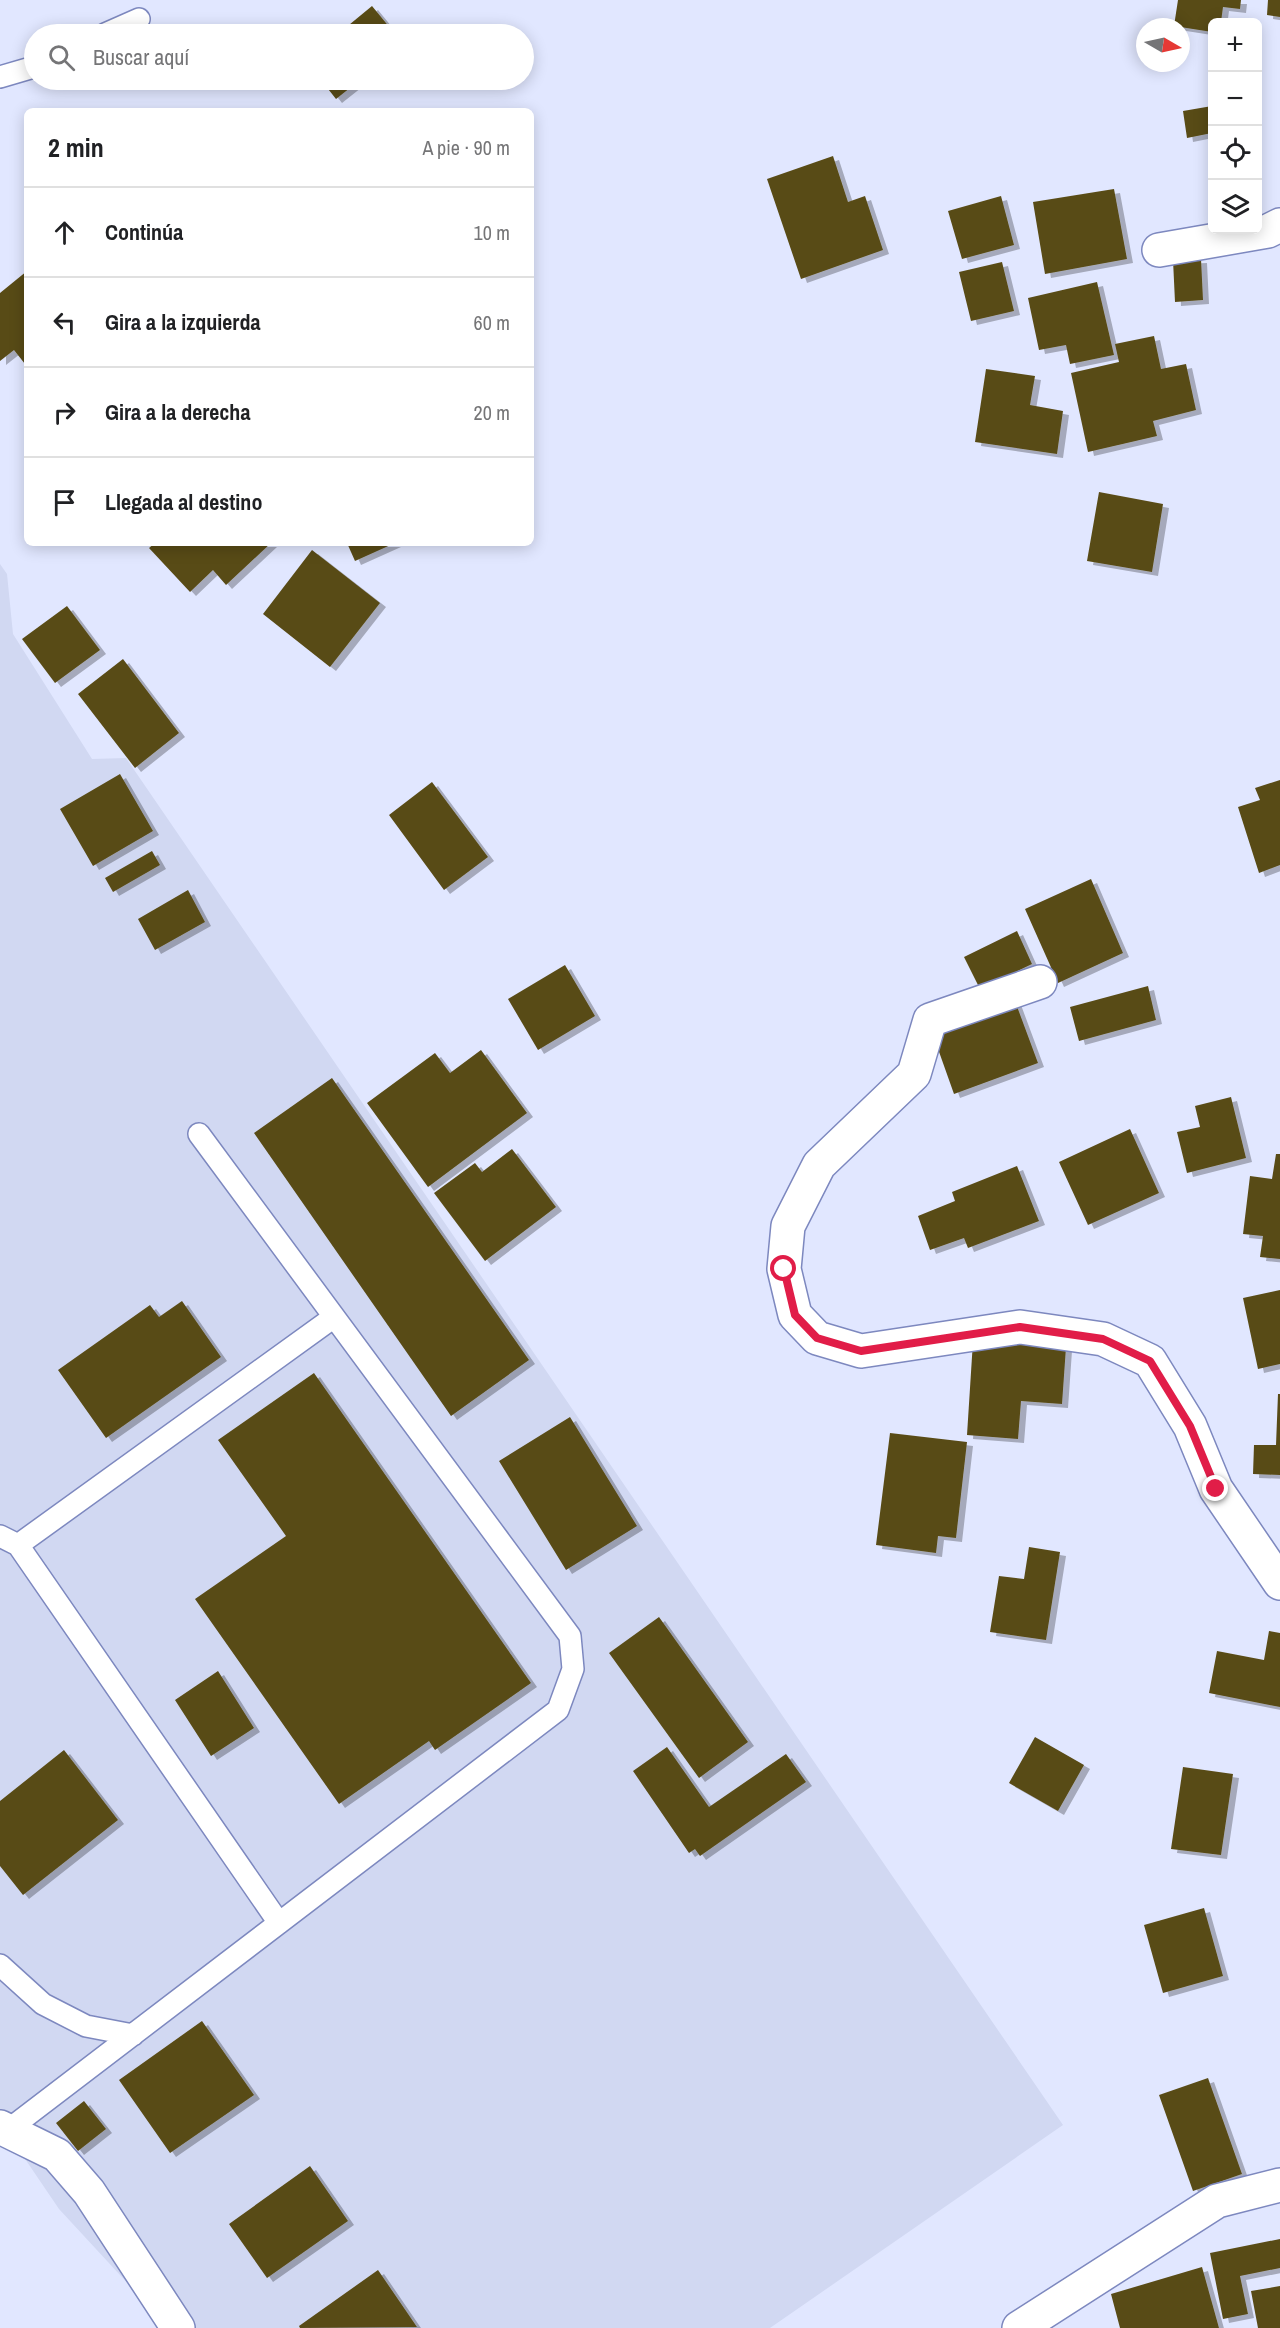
<!DOCTYPE html>
<html lang="es">
<meta charset="utf-8">
<style>
:root{--surface:#fff;--page:#f6f6f6;--text:#202124;--muted:#757577;--line:#e0e0e0}
body{margin:0;font-family:"Archivo Narrow",sans-serif;background:var(--page);color:var(--text)}
.controls{position:absolute;right:18px;top:18px;display:grid;overflow:hidden;border-radius:9px;box-shadow:0 3px 15px #0003}
.controls button{width:54px;height:54px;display:grid;place-items:center;padding:0;border:0;border-bottom:2px solid var(--line);background:var(--surface);color:var(--text);font:30px sans-serif}
.compass{position:absolute;left:1136px;top:18px;width:54px;height:54px;border-radius:50%;background:var(--surface);box-shadow:0 3px 15px #0003;rotate:99deg}
.stop{position:absolute;width:18px;height:18px;margin:-14px;border:4px solid #e11d48;border-radius:50%;background:#fff}
.stop.end{background:#e11d48;border-color:#fff;box-shadow:0 2px 6px #0008}
.list{margin:0;padding:0;list-style:none}
h2{display:flex;justify-content:space-between;align-items:center;height:78px;margin:0;padding:0 24px;font-size:26px}
h2 small{font-size:20px;font-weight:400;color:var(--muted)}
.list li{display:grid;grid-template-columns:39px 1fr auto;gap:18px;align-items:center;box-sizing:border-box;height:90px;padding:0 24px;border-top:2px solid var(--line)}
.list b{display:block;font-size:22px;white-space:nowrap}
.list em{font-size:20px;font-style:normal;color:var(--muted)}
.icon{flex:none;width:33px;height:33px;fill:none;stroke:currentColor;stroke-width:2;stroke-linecap:round;stroke-linejoin:round}
.map{position:relative;flex:none;width:1280px;height:2328px;overflow:hidden}
.search{position:absolute;background:var(--surface);box-shadow:0 3px 15px #0003;left:24px;top:24px;width:510px;height:66px;display:flex;align-items:center;gap:15px;box-sizing:border-box;padding:0 21px;border-radius:33px;color:var(--muted);font-size:22px}
.panel{position:absolute;background:var(--surface);box-shadow:0 3px 15px #0003;left:24px;top:108px;width:510px;height:438px;border-radius:9px}
.map>svg:first-child{display:block}
.built{fill:#d1d8f2}
.building{fill:#594b16;filter:url(#shadow)}
.lines{fill:none;stroke-linecap:round;stroke-linejoin:round}
.service-casing{stroke:#7d88bf;stroke-width:24}
.minor-casing{stroke:#7d88bf;stroke-width:36}
.service{stroke:#fff;stroke-width:21}
.minor{stroke:#fff;stroke-width:33}
.route{stroke:#e11d48;stroke-width:8}
</style>
<div class="map">
<svg width="1280" height="2328" viewBox="0 0 1280 2328">
<defs>
<filter id="shadow"><feDropShadow dx="6" dy="4" stdDeviation="0" flood-color="#0004"/></filter>
</defs>
<rect width="100%" height="100%" fill="#e1e7ff"/>
<!-- built -->
<path class="built" d="M 0,564 L 7,574 L 13,634 L 92,759 L 126,758 L 1063,2125 L 770,2328 L 169,2328 L 59,2209 L 0,2122 Z"/>
<!-- building -->
<path class="building" d="M 1178,0 L 1241,0 L 1240,9 L 1223,7 L 1221,22 L 1212,22 L 1212,32 L 1174,26 Z
M 1268,0 L 1280,0 L 1280,17 L 1267,15 Z
M 372,6 L 395,34 L 338,34 Z
M 321,80 L 360,80 L 336,99 Z
M 1212,106 L 1212,133 L 1187,138 L 1183,111 Z
M 833,156 L 848,202 L 865,196 L 883,250 L 801,279 L 767,179 Z
M 1114,189 L 1127,259 L 1045,274 L 1033,202 Z
M 1001,196 L 1014,245 L 962,259 L 948,211 Z
M 1201,259 L 1203,300 L 1175,302 L 1173,260 Z
M 1002,262 L 1014,311 L 971,321 L 959,272 Z
M 27,271 L 27,362 L 25,364 L 14,350 L 0,361 L 0,293 Z
M 1097,282 L 1114,355 L 1070,364 L 1066,345 L 1039,350 L 1028,298 Z
M 1154,336 L 1161,369 L 1186,364 L 1196,410 L 1153,421 L 1157,436 L 1088,452 L 1071,373 L 1119,362 L 1115,344 Z
M 986,369 L 1035,376 L 1030,405 L 1063,411 L 1057,454 L 975,442 Z
M 1099,492 L 1163,504 L 1152,572 L 1087,561 Z
M 155,543 L 271,543 L 226,585 L 213,570 L 190,592 L 149,548 Z
M 347,543 L 395,543 L 355,561 Z
M 312,550 L 380,603 L 330,667 L 263,614 Z
M 67,606 L 100,650 L 55,683 L 22,639 Z
M 123,659 L 179,733 L 135,768 L 78,694 Z
M 120,774 L 153,831 L 93,866 L 60,809 Z
M 1280,780 L 1280,865 L 1259,873 L 1238,807 L 1260,800 L 1255,788 Z
M 432,782 L 488,857 L 444,890 L 389,815 Z
M 152,851 L 160,865 L 113,892 L 105,878 Z
M 1091,879 L 1123,953 L 1058,983 L 1025,909 Z
M 188,890 L 205,922 L 155,950 L 138,919 Z
M 1017,931 L 1032,964 L 980,989 L 964,957 Z
M 565,965 L 595,1016 L 538,1050 L 508,999 Z
M 1148,986 L 1156,1020 L 1079,1041 L 1070,1007 Z
M 1015,1001 L 1038,1063 L 954,1094 L 932,1032 Z
M 481,1050 L 527,1113 L 428,1187 L 367,1103 L 435,1053 L 450,1073 Z
M 332,1078 L 529,1360 L 451,1416 L 254,1133 Z
M 1231,1097 L 1246,1158 L 1187,1173 L 1177,1132 L 1200,1127 L 1195,1106 Z
M 1130,1129 L 1159,1193 L 1088,1225 L 1059,1162 Z
M 512,1149 L 556,1207 L 485,1261 L 434,1193 L 475,1163 L 482,1172 Z
M 1276,1154 L 1280,1154 L 1280,1259 L 1260,1257 L 1263,1236 L 1243,1234 L 1250,1176 L 1272,1179 Z
M 1017,1166 L 1039,1221 L 968,1248 L 964,1238 L 930,1250 L 918,1216 L 955,1201 L 952,1192 Z
M 1280,1290 L 1280,1364 L 1258,1369 L 1243,1298 Z
M 182,1301 L 221,1357 L 106,1438 L 58,1370 L 150,1305 L 159,1317 Z
M 973,1341 L 1066,1347 L 1062,1404 L 1021,1401 L 1018,1439 L 967,1435 Z
M 314,1373 L 531,1683 L 435,1750 L 429,1741 L 339,1804 L 195,1599 L 286,1536 L 218,1440 Z
M 1278,1394 L 1280,1394 L 1280,1475 L 1253,1474 L 1254,1445 L 1276,1445 Z
M 570,1417 L 637,1526 L 566,1570 L 499,1461 Z
M 890,1433 L 967,1442 L 956,1538 L 938,1536 L 936,1553 L 876,1545 Z
M 1029,1547 L 1060,1552 L 1046,1640 L 990,1632 L 999,1576 L 1024,1579 Z
M 659,1617 L 748,1742 L 699,1778 L 609,1653 Z
M 1269,1631 L 1280,1633 L 1280,1707 L 1209,1693 L 1217,1651 L 1264,1660 Z
M 218,1671 L 254,1728 L 211,1756 L 175,1700 Z
M 1035,1737 L 1084,1765 L 1058,1811 L 1009,1783 Z
M 667,1747 L 709,1807 L 786,1754 L 806,1782 L 700,1856 L 695,1849 L 689,1853 L 633,1771 Z
M 64,1750 L 118,1820 L 23,1895 L 0,1866 L 0,1801 Z
M 1183,1767 L 1233,1774 L 1221,1855 L 1171,1849 Z
M 1204,1908 L 1223,1976 L 1163,1993 L 1144,1925 Z
M 202,2021 L 254,2095 L 170,2153 L 119,2080 Z
M 1208,2078 L 1242,2174 L 1193,2191 L 1159,2095 Z
M 84,2101 L 106,2129 L 78,2151 L 56,2123 Z
M 310,2166 L 348,2221 L 267,2278 L 229,2224 Z
M 1280,2239 L 1280,2268 L 1240,2276 L 1248,2314 L 1223,2319 L 1210,2253 Z
M 1202,2267 L 1219,2328 L 1120,2328 L 1111,2294 Z
M 378,2270 L 417,2327 L 300,2328 L 299,2326 Z
M 1280,2286 L 1280,2328 L 1258,2328 L 1251,2291 Z"/>
<g class="lines">
<!-- service casing -->
<g class="service-casing">
<path id="service" d="M 105,34 L 139,19
M 0,77 L 34,67
M 0,1536 L 18,1545 L 279,1923
M 18,1545 L 334,1317
M 0,1965 L 43,2004 L 86,2026 L 133,2035
M 8,2130 L 558,1710 L 573,1669 L 570,1636 L 199,1134"/>
</g>
<!-- minor casing -->
<g class="minor-casing">
<path id="minor" d="M 1159,250 L 1268,231 L 1280,225
M 1040,982 L 930,1020 L 914,1074 L 819,1165 L 788,1226 L 784,1269 L 795,1315 L 817,1338 L 861,1351 L 1020,1327 L 1103,1339 L 1150,1361 L 1190,1426 L 1216,1489 L 1280,1583
M 0,2127 L 57,2155 L 89,2192 L 178,2328
M 1019,2328 L 1217,2201 L 1280,2185"/>
</g>
<!-- service -->
<use href="#service" class="service"/>
<!-- minor -->
<use href="#minor" class="minor"/>
</g>
<g class="lines">
<!-- route -->
<path class="route" d="M 784,1269 L 795,1315 L 817,1338 L 861,1351 L 1020,1327 L 1103,1339 L 1150,1361 L 1190,1426 L 1216,1489"/>
</g>
</svg>
<div class="controls">
<button>+</button>
<button>−</button>
<button><svg class="icon" aria-label="locate" viewBox="0 0 24 24"><circle cx="12" cy="12" r="6"/><path d="M12 2v4M12 18v4M2 12h4M18 12h4"/></svg></button>
<button><svg class="icon" aria-label="layers" viewBox="0 0 24 24"><path d="M12 4l9 5-9 5-9-5zM3 14l9 5 9-5"/></svg></button>
</div>
<svg class="compass" viewBox="-18 -18 36 36"><path d="M0-13l5 13h-10z" fill="#e53935"/><path d="M0 13l5-13h-10z" fill="#757577"/></svg>
<div class="stop" style="left:784px;top:1269px"></div>
<div class="stop end" style="left:1216px;top:1489px"></div>
<div class="search"><svg class="icon" aria-label="search" viewBox="0 0 24 24"><circle cx="10" cy="10" r="6"/><path d="M15 15l6 6"/></svg>Buscar aquí</div>
<section class="panel">
<h2>2 min<small>A pie · 90 m</small></h2>
<ul class="list">
<li><svg class="icon" aria-label="ahead" viewBox="0 0 24 24"><path d="M12 20V5M6 11l6-6 6 6"/></svg><div><b>Continúa</b></div><em>10 m</em></li>
<li><svg class="icon" aria-label="left" viewBox="0 0 24 24"><path d="M17 20v-9H6M10 6l-5 5 5 5"/></svg><div><b>Gira a la izquierda</b></div><em>60 m</em></li>
<li><svg class="icon" aria-label="right" viewBox="0 0 24 24"><path d="M7 20v-9h11M14 6l5 5-5 5"/></svg><div><b>Gira a la derecha</b></div><em>20 m</em></li>
<li><svg class="icon" aria-label="arrive" viewBox="0 0 24 24"><path d="M6 21V4h12l-3 4 3 4H6"/></svg><div><b>Llegada al destino</b></div></li>
</ul>
</section>
</div>
